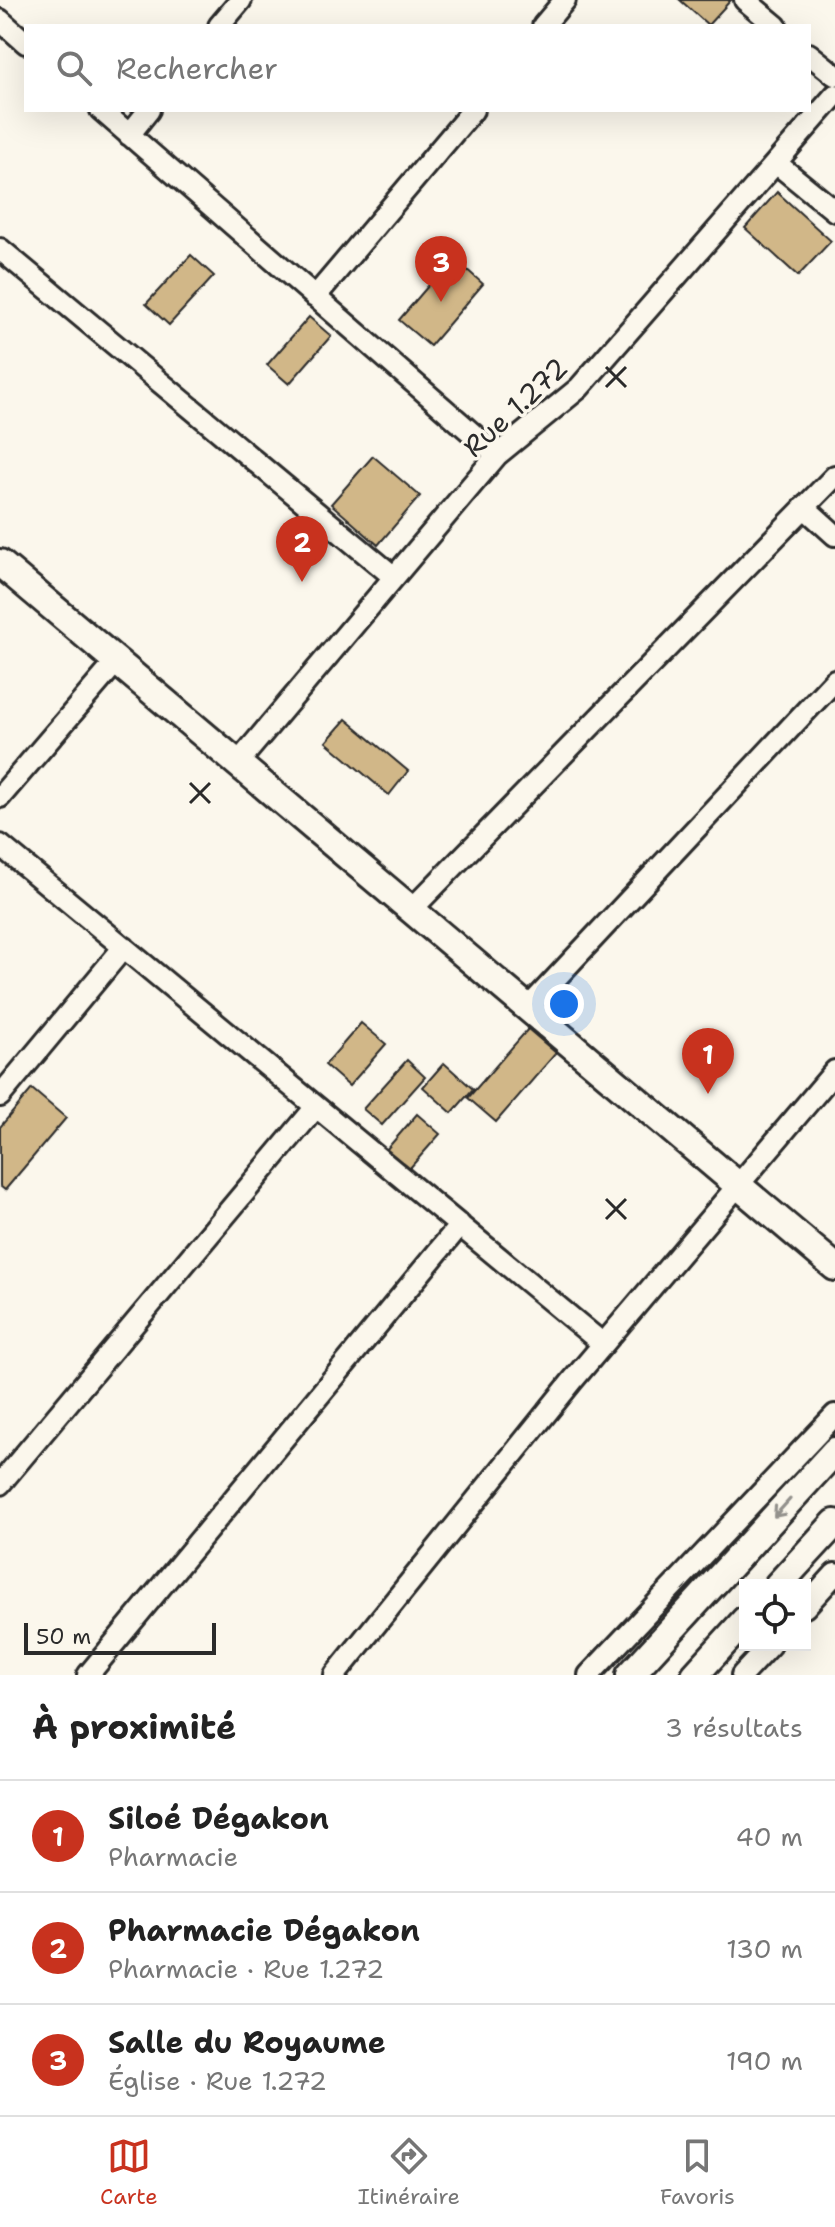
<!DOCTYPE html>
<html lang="fr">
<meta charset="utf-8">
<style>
:root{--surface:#fff;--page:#f6f6f6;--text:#222;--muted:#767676;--line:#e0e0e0;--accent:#c8321e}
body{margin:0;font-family:"Shantell Sans",sans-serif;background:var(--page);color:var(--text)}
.controls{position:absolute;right:24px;bottom:24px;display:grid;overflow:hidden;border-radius:0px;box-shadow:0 8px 32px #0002}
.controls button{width:72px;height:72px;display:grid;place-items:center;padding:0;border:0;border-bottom:2px solid var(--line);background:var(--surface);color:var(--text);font:40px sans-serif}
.scale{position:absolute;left:24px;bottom:20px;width:192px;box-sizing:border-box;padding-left:8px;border:4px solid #2b2b2b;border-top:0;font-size:22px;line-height:28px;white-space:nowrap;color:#2b2b2b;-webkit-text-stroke:6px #fbf7ec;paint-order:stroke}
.you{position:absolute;left:564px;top:1004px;width:28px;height:28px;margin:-20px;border:6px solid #fff;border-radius:50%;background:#1a73e8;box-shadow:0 0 0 12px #1a73e833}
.badge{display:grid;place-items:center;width:52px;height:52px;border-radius:50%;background:var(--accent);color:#fff;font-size:26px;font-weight:700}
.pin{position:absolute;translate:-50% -66px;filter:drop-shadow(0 2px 4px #0008)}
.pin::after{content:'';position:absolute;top:42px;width:28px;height:24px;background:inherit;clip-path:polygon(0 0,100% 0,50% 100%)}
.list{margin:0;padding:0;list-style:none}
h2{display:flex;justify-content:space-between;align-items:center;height:104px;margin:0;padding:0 32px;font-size:34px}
h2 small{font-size:26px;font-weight:400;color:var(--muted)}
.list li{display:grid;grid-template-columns:52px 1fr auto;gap:24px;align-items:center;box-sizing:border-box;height:112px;padding:0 32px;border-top:2px solid var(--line)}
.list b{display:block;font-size:30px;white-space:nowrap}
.list p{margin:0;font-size:26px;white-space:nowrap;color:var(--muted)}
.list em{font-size:26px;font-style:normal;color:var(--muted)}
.icon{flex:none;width:44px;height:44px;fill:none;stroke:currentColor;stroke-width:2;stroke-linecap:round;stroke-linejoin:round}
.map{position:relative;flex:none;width:835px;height:1675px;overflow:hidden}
.search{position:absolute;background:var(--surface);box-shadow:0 8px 32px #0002;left:24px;right:24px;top:24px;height:88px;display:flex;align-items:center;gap:20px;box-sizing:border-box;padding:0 28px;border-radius:0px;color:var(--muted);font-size:30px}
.sheet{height:440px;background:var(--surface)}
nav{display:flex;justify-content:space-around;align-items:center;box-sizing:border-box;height:112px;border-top:2px solid var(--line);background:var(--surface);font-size:22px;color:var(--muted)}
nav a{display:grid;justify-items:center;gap:4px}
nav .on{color:var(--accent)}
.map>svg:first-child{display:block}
.building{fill:#d1b788;stroke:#2b2b2b;stroke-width:2}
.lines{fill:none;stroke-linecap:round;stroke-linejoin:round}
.minor-casing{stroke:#2b2b2b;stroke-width:26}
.tertiary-casing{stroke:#2b2b2b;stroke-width:32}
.minor{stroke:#fbf7ec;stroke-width:20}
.tertiary{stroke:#fbf7ec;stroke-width:26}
.oneway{stroke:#93918c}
.ticks{fill:none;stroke:#2b2b2b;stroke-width:3}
.labels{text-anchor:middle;stroke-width:7;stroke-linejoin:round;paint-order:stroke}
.street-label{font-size:28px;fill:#2b2b2b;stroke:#fbf7ec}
</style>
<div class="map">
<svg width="835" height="1675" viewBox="0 0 835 1675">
<rect width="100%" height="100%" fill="#fbf7ec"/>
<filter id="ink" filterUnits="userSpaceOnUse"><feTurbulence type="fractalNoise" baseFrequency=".0125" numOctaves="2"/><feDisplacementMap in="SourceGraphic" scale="16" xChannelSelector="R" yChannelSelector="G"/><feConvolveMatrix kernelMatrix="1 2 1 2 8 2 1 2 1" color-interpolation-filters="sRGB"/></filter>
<g filter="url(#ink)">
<!-- building -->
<path class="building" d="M 680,0 L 731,0 L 708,25 Z
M 777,192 L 831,241 L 798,276 L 745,228 Z
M 191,255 L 214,276 L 169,325 L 146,304 Z
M 453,257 L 483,284 L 430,346 L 399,320 Z
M 309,317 L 331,336 L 289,384 L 267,365 Z
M 373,456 L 420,496 L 378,545 L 331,504 Z
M 346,719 L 408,771 L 389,795 L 326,742 Z
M 361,1023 L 386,1044 L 349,1086 L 325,1065 Z
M 528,1029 L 556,1053 L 496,1122 L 468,1098 Z
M 407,1060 L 425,1077 L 382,1125 L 363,1109 Z
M 444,1063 L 473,1089 L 452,1113 L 423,1087 Z
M 32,1089 L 66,1118 L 5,1190 L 0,1186 L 0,1127 Z
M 417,1114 L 440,1134 L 409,1169 L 386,1150 Z"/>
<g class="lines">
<!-- minor casing -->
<g class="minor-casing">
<path id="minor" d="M 745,0 L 776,26
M 0,20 L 26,43
M 219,26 L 241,0
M 543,26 L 565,0
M 809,54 L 835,75
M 101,110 L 497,455
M 129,135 L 149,110
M 776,163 L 835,211
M 0,249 L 394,577
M 315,297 L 473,110
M 804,507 L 835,535
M 237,764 L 497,455 L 579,388 L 835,95
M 0,797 L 116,662
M 0,845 L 603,1344
M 411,910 L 835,476
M 528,1008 L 835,680
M 0,1096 L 124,947
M 0,1484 L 316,1107
M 805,1607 L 835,1574
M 88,1675 L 460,1225
M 335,1675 L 573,1380 L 835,1071
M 589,1675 L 835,1415
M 742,1675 L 770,1645"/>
</g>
<!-- tertiary casing -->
<g class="tertiary-casing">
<path id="tertiary" d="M 0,563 L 835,1267
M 778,1585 L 835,1523
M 630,1675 L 835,1451
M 695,1675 L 745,1620"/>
</g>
<!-- minor -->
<use href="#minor" class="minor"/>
<!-- tertiary -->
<use href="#tertiary" class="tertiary"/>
</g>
<!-- one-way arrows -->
<defs><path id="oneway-shaft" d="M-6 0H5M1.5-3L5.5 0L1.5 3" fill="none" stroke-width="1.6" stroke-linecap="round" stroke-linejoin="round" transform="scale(2)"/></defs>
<use class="oneway" href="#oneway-shaft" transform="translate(782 1508) rotate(132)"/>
</g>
<!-- ticks -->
<path class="ticks" d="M 606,367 L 626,387M 606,387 L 626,367M 190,783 L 210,803M 190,803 L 210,783M 606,1199 L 626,1219M 606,1219 L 626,1199"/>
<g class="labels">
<!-- street labels -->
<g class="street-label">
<text transform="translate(515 407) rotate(-43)" y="10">Rue 1.272</text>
</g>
</g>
</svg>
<div class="controls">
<button><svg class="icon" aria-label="locate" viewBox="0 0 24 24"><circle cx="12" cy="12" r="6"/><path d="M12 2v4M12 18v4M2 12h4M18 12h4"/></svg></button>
</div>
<div class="scale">50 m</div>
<div class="you"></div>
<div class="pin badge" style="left:708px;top:1094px">1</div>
<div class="pin badge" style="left:302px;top:582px">2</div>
<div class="pin badge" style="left:441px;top:302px">3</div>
<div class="search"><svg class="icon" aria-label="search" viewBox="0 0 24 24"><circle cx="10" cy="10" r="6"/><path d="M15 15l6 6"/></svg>Rechercher</div>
</div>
<section class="sheet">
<h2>À proximité<small>3 résultats</small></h2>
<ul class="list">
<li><span class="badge">1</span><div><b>Siloé Dégakon</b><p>Pharmacie</p></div><em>40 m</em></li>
<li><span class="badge">2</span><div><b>Pharmacie Dégakon</b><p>Pharmacie · Rue 1.272</p></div><em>130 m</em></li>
<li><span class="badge">3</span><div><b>Salle du Royaume</b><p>Église · Rue 1.272</p></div><em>190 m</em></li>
</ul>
</section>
<nav>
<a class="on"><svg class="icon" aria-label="map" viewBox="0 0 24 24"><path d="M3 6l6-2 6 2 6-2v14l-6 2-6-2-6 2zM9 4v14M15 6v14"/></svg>Carte</a>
<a><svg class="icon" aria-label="directions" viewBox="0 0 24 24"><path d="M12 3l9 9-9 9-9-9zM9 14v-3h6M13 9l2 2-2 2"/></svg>Itinéraire</a>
<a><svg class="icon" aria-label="saved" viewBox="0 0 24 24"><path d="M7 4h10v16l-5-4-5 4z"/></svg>Favoris</a>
</nav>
